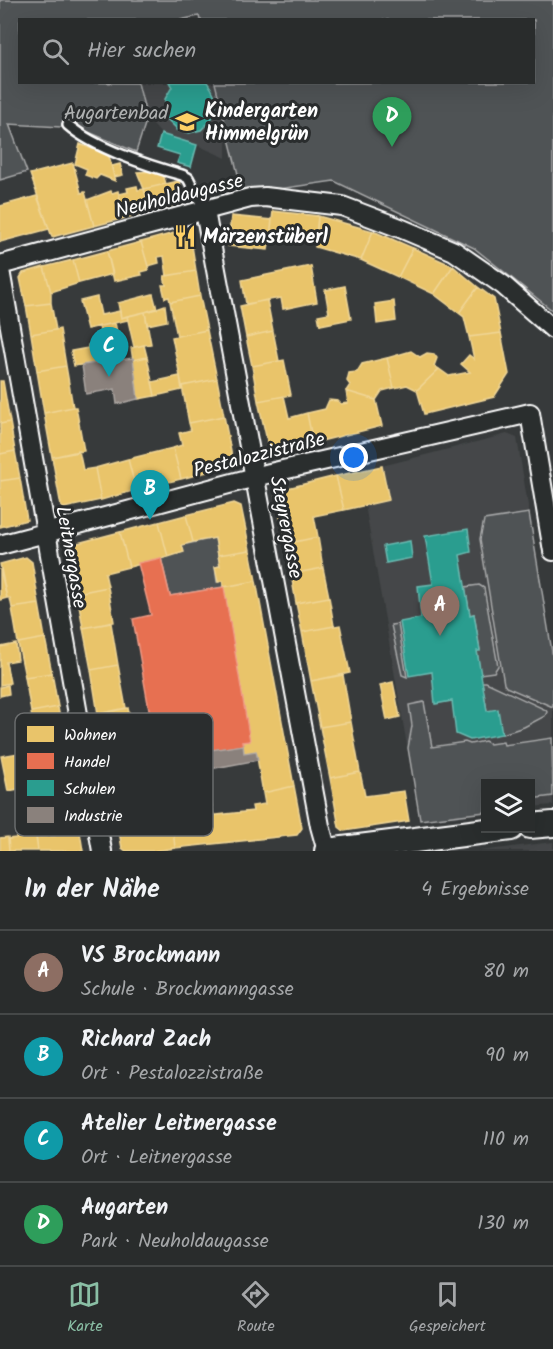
<!DOCTYPE html>
<html lang="de">
<meta charset="utf-8">
<style>
:root{--surface:#292c2c;--page:#313434;--text:#f1f3f6;--muted:#a5a7a9;--line:#454848;--accent:#8abfa5}
body{margin:0;font-family:Kalam,sans-serif;background:var(--page);color:var(--text)}
.controls{position:absolute;right:18px;bottom:18px;display:grid;overflow:hidden;border-radius:0px;box-shadow:0 6px 24px #0002}
.controls button{width:54px;height:54px;display:grid;place-items:center;padding:0;border:0;border-bottom:2px solid var(--line);background:var(--surface);color:var(--text);font:30px sans-serif}
.you{position:absolute;left:354px;top:458px;width:21px;height:21px;margin:-15px;border:4px solid #fff;border-radius:50%;background:#1a73e8;box-shadow:0 0 0 9px #1a73e833}
.badge{display:grid;place-items:center;width:39px;height:39px;border-radius:50%;background:var(--accent);color:#fff;font-size:20px;font-weight:700}
.pin{position:absolute;translate:-50% -50px;filter:drop-shadow(0 2px 3px #0008)}
.pin::after{content:'';position:absolute;top:32px;width:21px;height:18px;background:inherit;clip-path:polygon(0 0,100% 0,50% 100%)}
.list{margin:0;padding:0;list-style:none}
h2{display:flex;justify-content:space-between;align-items:center;height:78px;margin:0;padding:0 24px;font-size:26px}
h2 small{font-size:20px;font-weight:400;color:var(--muted)}
.list li{display:grid;grid-template-columns:39px 1fr auto;gap:18px;align-items:center;box-sizing:border-box;height:84px;padding:0 24px;border-top:2px solid var(--line)}
.list b{display:block;font-size:22px;white-space:nowrap}
.list p{margin:0;font-size:20px;white-space:nowrap;color:var(--muted)}
.list em{font-size:20px;font-style:normal;color:var(--muted)}
.icon{flex:none;width:33px;height:33px;fill:none;stroke:currentColor;stroke-width:2;stroke-linecap:round;stroke-linejoin:round}
.map{position:relative;flex:none;width:553px;height:851px;overflow:hidden}
.search{position:absolute;background:var(--surface);box-shadow:0 6px 24px #0002;left:18px;right:18px;top:18px;height:66px;display:flex;align-items:center;gap:15px;box-sizing:border-box;padding:0 21px;border-radius:0px;color:var(--muted);font-size:22px}
.sheet{height:414px;background:var(--surface)}
nav{display:flex;justify-content:space-around;align-items:center;box-sizing:border-box;height:84px;border-top:2px solid var(--line);background:var(--surface);font-size:16px;color:var(--muted)}
nav a{display:grid;justify-items:center;gap:3px}
nav .on{color:var(--accent)}
.map>svg:first-child{display:block}
.built{fill:#444748}
.green{fill:#505354;stroke:#a8a9aa;stroke-width:1.5}
.homes{fill:#e9c46a;stroke:#f0d697;stroke-width:1.5}
.shops{fill:#e76f51;stroke:#ee9a85;stroke-width:1.5}
.schools{fill:#2a9d8f;stroke:#6abab1;stroke-width:1.5}
.industry{fill:#8a817c;stroke:#ada7a3;stroke-width:1.5}
.lines{fill:none;stroke-linecap:round;stroke-linejoin:round}
.lane-casing{stroke:#fff;stroke-width:14}
.street-casing{stroke:#fff;stroke-width:22}
.secondary-casing{stroke:#fff;stroke-width:28}
.lane{stroke:#2a2d2e;stroke-width:9}
.street{stroke:#2a2d2e;stroke-width:18}
.secondary{stroke:#2a2d2e;stroke-width:24}
.labels{text-anchor:middle;stroke-width:6;stroke-linejoin:round;paint-order:stroke}
.poi-label{font-size:20px;font-weight:bold;fill:#fff;stroke:#2a2d2e;text-anchor:start}
.park-label{font-size:20px;fill:#b0b2b2;stroke:#2a2d2e}
.street-label{font-size:20px;fill:#fff;stroke:#2a2d2e}
.key{fill:#2a2d2e;stroke:#6a6c6d;stroke-width:1.5}
.key-label{font-size:16px;fill:#fff}
</style>
<div class="map">
<svg width="553" height="851" viewBox="0 0 553 851">
<rect width="100%" height="100%" fill="#373a3b"/>
<filter id="ink" filterUnits="userSpaceOnUse"><feTurbulence type="fractalNoise" baseFrequency=".0167" numOctaves="2"/><feDisplacementMap in="SourceGraphic" scale="12" xChannelSelector="R" yChannelSelector="G"/><feConvolveMatrix kernelMatrix="1 2 1 2 8 2 1 2 1" color-interpolation-filters="sRGB"/></filter>
<g filter="url(#ink)">
<!-- built -->
<path class="built" d="M 138,83 L 215,83 L 226,132 L 226,158 L 197,145 L 161,134 L 147,118 Z
M 507,434 L 517,438 L 553,658 L 553,805 L 531,807 L 530,784 L 486,784 L 485,812 L 420,820 L 365,505 L 389,499 L 382,466 Z
M 553,842 L 553,851 L 479,851 Z"/>
<!-- green -->
<path class="green" d="M 0,0 L 553,0 L 553,311 L 474,248 L 334,181 L 243,194 L 215,83 L 534,82 L 534,20 L 200,20 L 199,16 L 180,20 L 20,20 L 20,82 L 138,83 L 147,118 L 136,152 L 79,128 L 9,124 L 27,172 L 0,180 Z
M 529,513 L 553,658 L 553,707 L 506,687 L 504,684 L 480,539 L 484,520 Z
M 215,538 L 220,566 L 215,567 L 217,582 L 223,581 L 223,587 L 170,596 L 161,558 L 183,552 L 182,545 Z
M 479,585 L 484,588 L 498,666 L 494,672 L 480,674 L 477,651 L 480,650 L 474,614 L 470,615 L 465,587 Z
M 398,624 L 407,677 L 402,675 L 391,625 Z
M 482,682 L 486,682 L 546,710 L 547,712 L 545,716 L 524,727 L 502,734 L 487,711 Z
M 424,702 L 432,747 L 465,742 L 470,744 L 485,741 L 490,744 L 503,742 L 504,745 L 552,738 L 553,796 L 531,799 L 530,784 L 486,784 L 485,812 L 420,820 L 408,748 L 412,726 L 409,705 Z"/>
<!-- homes -->
<path class="homes" d="M 80,144 L 109,156 L 115,181 L 100,175 L 96,179 L 85,175 L 87,169 L 75,164 Z
M 73,163 L 81,193 L 85,192 L 94,226 L 52,237 L 30,174 Z
M 120,164 L 123,175 L 114,177 L 112,166 Z
M 156,171 L 163,174 L 166,184 L 144,189 L 137,172 Z
M 178,181 L 180,182 L 184,200 L 182,203 L 150,211 L 144,189 Z
M 137,186 L 138,190 L 144,189 L 150,211 L 125,218 L 119,194 L 128,192 L 127,188 Z
M 111,191 L 112,193 L 118,191 L 125,218 L 94,226 L 87,200 Z
M 37,196 L 49,229 L 0,242 L 0,206 Z
M 273,211 L 318,216 L 316,242 L 270,237 Z
M 231,216 L 272,220 L 268,250 L 228,246 Z
M 318,216 L 373,231 L 361,260 L 315,247 Z
M 185,230 L 190,233 L 196,271 L 167,276 L 164,256 L 158,257 L 159,263 L 148,266 L 141,242 Z
M 373,231 L 413,248 L 398,277 L 361,260 Z
M 141,242 L 149,270 L 141,272 L 142,275 L 114,281 L 107,251 Z
M 413,248 L 453,266 L 434,294 L 398,277 Z
M 107,251 L 113,274 L 79,283 L 73,260 Z
M 73,260 L 79,283 L 51,292 L 44,267 Z
M 311,266 L 317,302 L 283,309 L 281,298 L 246,304 L 242,280 Z
M 453,266 L 478,287 L 459,313 L 434,294 Z
M 44,267 L 51,292 L 51,303 L 26,306 L 20,278 L 23,273 Z
M 196,271 L 200,296 L 170,302 L 169,297 L 165,298 L 162,285 L 166,285 L 164,276 Z
M 345,286 L 351,319 L 320,325 L 318,315 L 329,313 L 325,290 Z
M 478,287 L 494,299 L 501,333 L 469,337 L 464,317 L 459,313 Z
M 153,294 L 157,309 L 121,318 L 118,303 Z
M 200,296 L 207,330 L 177,336 L 170,302 Z
M 97,297 L 101,315 L 120,311 L 121,318 L 127,316 L 128,320 L 87,329 L 80,301 Z
M 267,300 L 273,331 L 246,337 L 240,306 Z
M 394,301 L 396,321 L 377,324 L 375,304 Z
M 51,303 L 56,330 L 31,334 L 26,306 Z
M 165,305 L 167,321 L 147,325 L 145,312 Z
M 145,312 L 151,344 L 134,347 L 127,316 Z
M 115,323 L 123,359 L 74,366 L 71,351 L 88,348 L 88,345 L 102,342 L 99,326 Z
M 60,329 L 66,366 L 37,371 L 31,334 Z
M 207,330 L 217,379 L 182,386 L 172,337 Z
M 273,331 L 279,361 L 252,366 L 246,337 Z
M 501,333 L 509,374 L 494,397 L 424,414 L 417,390 L 439,369 L 449,376 L 470,372 L 461,364 L 469,355 L 474,359 L 469,337 Z
M 144,345 L 147,357 L 133,360 L 131,348 Z
M 411,351 L 420,357 L 427,353 L 434,354 L 437,358 L 434,366 L 439,369 L 417,390 L 407,385 L 394,388 L 387,358 Z
M 147,357 L 155,396 L 138,399 L 133,360 Z
M 387,358 L 394,388 L 382,391 L 376,400 L 346,391 L 350,385 L 347,381 L 349,373 L 357,372 L 362,364 Z
M 284,360 L 291,395 L 258,401 L 252,366 Z
M 66,366 L 73,407 L 44,413 L 37,371 Z
M 180,376 L 182,390 L 155,396 L 152,382 Z
M 217,379 L 224,416 L 189,423 L 182,386 Z
M 0,381 L 3,381 L 10,422 L 0,424 Z
M 346,391 L 376,400 L 382,426 L 313,443 L 307,413 L 325,409 L 329,400 L 338,401 L 341,404 L 348,403 Z
M 284,396 L 289,418 L 307,413 L 313,443 L 275,453 L 269,449 L 258,401 Z
M 73,407 L 76,407 L 84,451 L 52,457 L 44,413 Z
M 224,416 L 233,462 L 229,466 L 181,479 L 173,448 L 182,445 L 179,433 L 191,430 L 189,423 Z
M 10,422 L 15,451 L 0,454 L 0,424 Z
M 173,448 L 181,479 L 136,490 L 128,459 Z
M 15,451 L 20,478 L 0,481 L 0,454 Z
M 79,451 L 83,470 L 95,468 L 101,500 L 64,508 L 61,506 L 52,457 Z
M 128,459 L 136,490 L 101,500 L 95,468 Z
M 382,466 L 389,500 L 344,510 L 336,476 Z
M 336,476 L 344,510 L 314,516 L 318,537 L 285,544 L 276,495 L 280,490 Z
M 20,478 L 27,520 L 0,527 L 0,481 Z
M 234,503 L 241,506 L 250,550 L 218,555 L 215,538 L 193,542 L 186,515 Z
M 186,515 L 193,542 L 182,545 L 184,552 L 168,557 L 159,522 Z
M 159,522 L 168,557 L 129,567 L 120,532 Z
M 120,532 L 129,567 L 105,573 L 108,587 L 77,593 L 69,551 L 74,544 Z
M 318,537 L 323,568 L 291,574 L 285,544 Z
M 250,550 L 256,581 L 223,587 L 223,581 L 218,582 L 215,567 L 220,566 L 218,555 Z
M 26,557 L 32,562 L 39,604 L 12,608 L 10,598 L 7,598 L 0,564 Z
M 323,568 L 329,597 L 296,603 L 291,574 Z
M 0,569 L 7,598 L 0,600 Z
M 256,581 L 294,786 L 263,793 L 256,751 L 244,753 L 242,742 L 250,741 L 224,587 Z
M 108,587 L 114,622 L 83,628 L 77,593 Z
M 329,597 L 334,626 L 302,632 L 296,603 Z
M 39,604 L 45,638 L 18,643 L 12,608 Z
M 111,623 L 118,665 L 91,670 L 83,628 Z
M 340,625 L 350,673 L 311,681 L 302,632 Z
M 45,638 L 52,673 L 25,677 L 18,643 Z
M 16,644 L 18,660 L 6,662 L 10,683 L 0,685 L 0,647 Z
M 118,665 L 126,708 L 98,714 L 91,670 Z
M 52,673 L 58,707 L 31,712 L 25,677 Z
M 343,675 L 351,722 L 320,727 L 311,681 Z
M 393,682 L 400,717 L 387,720 L 380,685 Z
M 8,685 L 9,694 L 0,696 L 0,687 Z
M 58,707 L 64,743 L 36,747 L 31,712 Z
M 128,708 L 138,758 L 107,764 L 98,714 Z
M 351,722 L 360,772 L 330,778 L 320,727 Z
M 30,751 L 33,763 L 25,764 L 29,787 L 8,791 L 1,756 Z
M 191,753 L 192,758 L 202,756 L 214,816 L 176,820 L 165,758 Z
M 360,772 L 365,796 L 404,791 L 409,821 L 344,831 L 339,827 L 330,778 Z
M 294,786 L 302,828 L 297,835 L 175,848 L 172,820 L 253,811 L 252,806 L 265,804 L 263,793 Z
M 144,798 L 147,823 L 172,820 L 175,848 L 154,851 L 126,851 L 122,848 L 114,804 Z
M 77,813 L 83,851 L 38,851 L 36,837 L 54,836 L 44,831 L 46,826 L 57,831 L 54,817 Z
M 17,834 L 25,834 L 26,836 L 36,835 L 38,851 L 9,851 L 8,839 L 16,838 Z
M 8,837 L 9,851 L 0,851 L 0,838 Z"/>
<!-- shops -->
<path class="shops" d="M 161,558 L 170,596 L 224,587 L 250,741 L 242,742 L 243,745 L 158,760 L 133,619 L 151,615 L 138,563 Z"/>
<!-- schools -->
<path class="schools" d="M 169,82 L 207,82 L 211,88 L 216,98 L 215,111 L 211,120 L 201,130 L 189,133 L 176,130 L 176,128 L 164,116 L 162,110 L 165,110 L 165,99 L 172,87 Z
M 161,134 L 197,145 L 191,167 L 177,163 L 180,155 L 157,148 Z
M 468,529 L 471,552 L 460,555 L 470,615 L 474,614 L 480,651 L 477,651 L 487,711 L 498,709 L 502,734 L 470,740 L 456,734 L 452,701 L 435,704 L 432,672 L 409,676 L 400,622 L 421,618 L 418,586 L 433,584 L 425,536 Z
M 410,541 L 412,558 L 386,563 L 383,546 Z"/>
<!-- industry -->
<path class="industry" d="M 133,358 L 138,399 L 117,404 L 115,389 L 86,394 L 82,365 Z
M 243,745 L 244,753 L 256,751 L 258,760 L 204,770 L 202,756 L 192,758 L 191,753 Z"/>
<g class="lines">
<!-- lane casing -->
<g class="lane-casing">
<path id="lane" d="M 68,125 C 94,148 149,166 182,175 L 188,178 L 205,211"/>
</g>
<!-- street casing -->
<g class="street-casing">
<path id="street" d="M 205,211 L 320,826 L 327,851
M 0,265 L 250,198 L 265,197 L 342,206 L 400,228 L 454,251 L 503,285 L 553,329
M 0,270 L 102,851
M 0,545 L 270,473 L 530,413 L 553,551"/>
</g>
<!-- secondary casing -->
<g class="secondary-casing">
<path id="secondary" d="M 530,826 L 553,824
M 327,851 L 511,828"/>
</g>
<!-- lane -->
<use href="#lane" class="lane"/>
<!-- street -->
<use href="#street" class="street"/>
<!-- secondary -->
<use href="#secondary" class="secondary"/>
</g>
</g>
<!-- icons -->
<defs>
<g id="school-bare" transform="scale(1.8)"><path d="M0-5L7-2L0 1L-7-2ZM-4 1L0 2.5L4 1V4Q0 6-4 4Z" fill="#ffd166" stroke="#2a2d2e" stroke-width="2.5" paint-order="stroke"/></g>
<g id="restaurant-bare" transform="scale(1.8)"><path d="M-5-6h1v4h1v-4h1v4h1v-4h1v5L-1.5 .5V6h-2V.5L-5-1ZM5-6V6H3V1.5H1.5Q1.5-4 5-6Z" fill="#ffd166" stroke="#2a2d2e" stroke-width="2.5" paint-order="stroke"/></g>
</defs>
<g fill-rule="evenodd">
<use href="#school-bare" x="187" y="122"/>
<use href="#restaurant-bare" x="185" y="236"/>
</g>
<g class="labels">
<!-- poi labels -->
<g class="poi-label">
<text x="205" y="117">Kindergarten<tspan x="205" dy="23">Himmelgrün</tspan></text>
<text x="203" y="243">Märzenstüberl</text>
</g>
<!-- park labels -->
<g class="park-label">
<text x="116" y="119">Augartenbad</text>
</g>
<!-- street labels -->
<g class="street-label">
<text transform="translate(179 195) rotate(-14)" y="7">Neuholdaugasse</text>
<text transform="translate(259 454) rotate(-14)" y="7">Pestalozzistraße</text>
<text transform="translate(287 527) rotate(79)" y="7">Steyrergasse</text>
<text transform="translate(72 557) rotate(80)" y="7">Leitnergasse</text>
</g>
</g>
<!-- legend -->
<rect x="15" y="713" width="198" height="123" rx="9" class="key"/>
<rect x="27" y="726" width="27" height="16" fill="#e9c46a"/>
<rect x="27" y="753" width="27" height="16" fill="#e76f51"/>
<rect x="27" y="780" width="27" height="16" fill="#2a9d8f"/>
<rect x="27" y="807" width="27" height="16" fill="#8a817c"/>
<g class="key-label">
<text x="64" y="740">Wohnen</text>
<text x="64" y="767">Handel</text>
<text x="64" y="794">Schulen</text>
<text x="64" y="821">Industrie</text>
</g>
</svg>
<div class="controls">
<button><svg class="icon" aria-label="layers" viewBox="0 0 24 24"><path d="M12 4l9 5-9 5-9-5zM3 14l9 5 9-5"/></svg></button>
</div>
<div class="you"></div>
<div class="pin badge" style="left:440px;top:636px;background:#8d6e63">A</div>
<div class="pin badge" style="left:150px;top:520px;background:#0f9aa8">B</div>
<div class="pin badge" style="left:109px;top:377px;background:#0f9aa8">C</div>
<div class="pin badge" style="left:392px;top:147px;background:#2e9e5b">D</div>
<div class="search"><svg class="icon" aria-label="search" viewBox="0 0 24 24"><circle cx="10" cy="10" r="6"/><path d="M15 15l6 6"/></svg>Hier suchen</div>
</div>
<section class="sheet">
<h2>In der Nähe<small>4 Ergebnisse</small></h2>
<ul class="list">
<li><span class="badge" style="background:#8d6e63">A</span><div><b>VS Brockmann</b><p>Schule · Brockmanngasse</p></div><em>80 m</em></li>
<li><span class="badge" style="background:#0f9aa8">B</span><div><b>Richard Zach</b><p>Ort · Pestalozzistraße</p></div><em>90 m</em></li>
<li><span class="badge" style="background:#0f9aa8">C</span><div><b>Atelier Leitnergasse</b><p>Ort · Leitnergasse</p></div><em>110 m</em></li>
<li><span class="badge" style="background:#2e9e5b">D</span><div><b>Augarten</b><p>Park · Neuholdaugasse</p></div><em>130 m</em></li>
</ul>
</section>
<nav>
<a class="on"><svg class="icon" aria-label="map" viewBox="0 0 24 24"><path d="M3 6l6-2 6 2 6-2v14l-6 2-6-2-6 2zM9 4v14M15 6v14"/></svg>Karte</a>
<a><svg class="icon" aria-label="directions" viewBox="0 0 24 24"><path d="M12 3l9 9-9 9-9-9zM9 14v-3h6M13 9l2 2-2 2"/></svg>Route</a>
<a><svg class="icon" aria-label="saved" viewBox="0 0 24 24"><path d="M7 4h10v16l-5-4-5 4z"/></svg>Gespeichert</a>
</nav>
